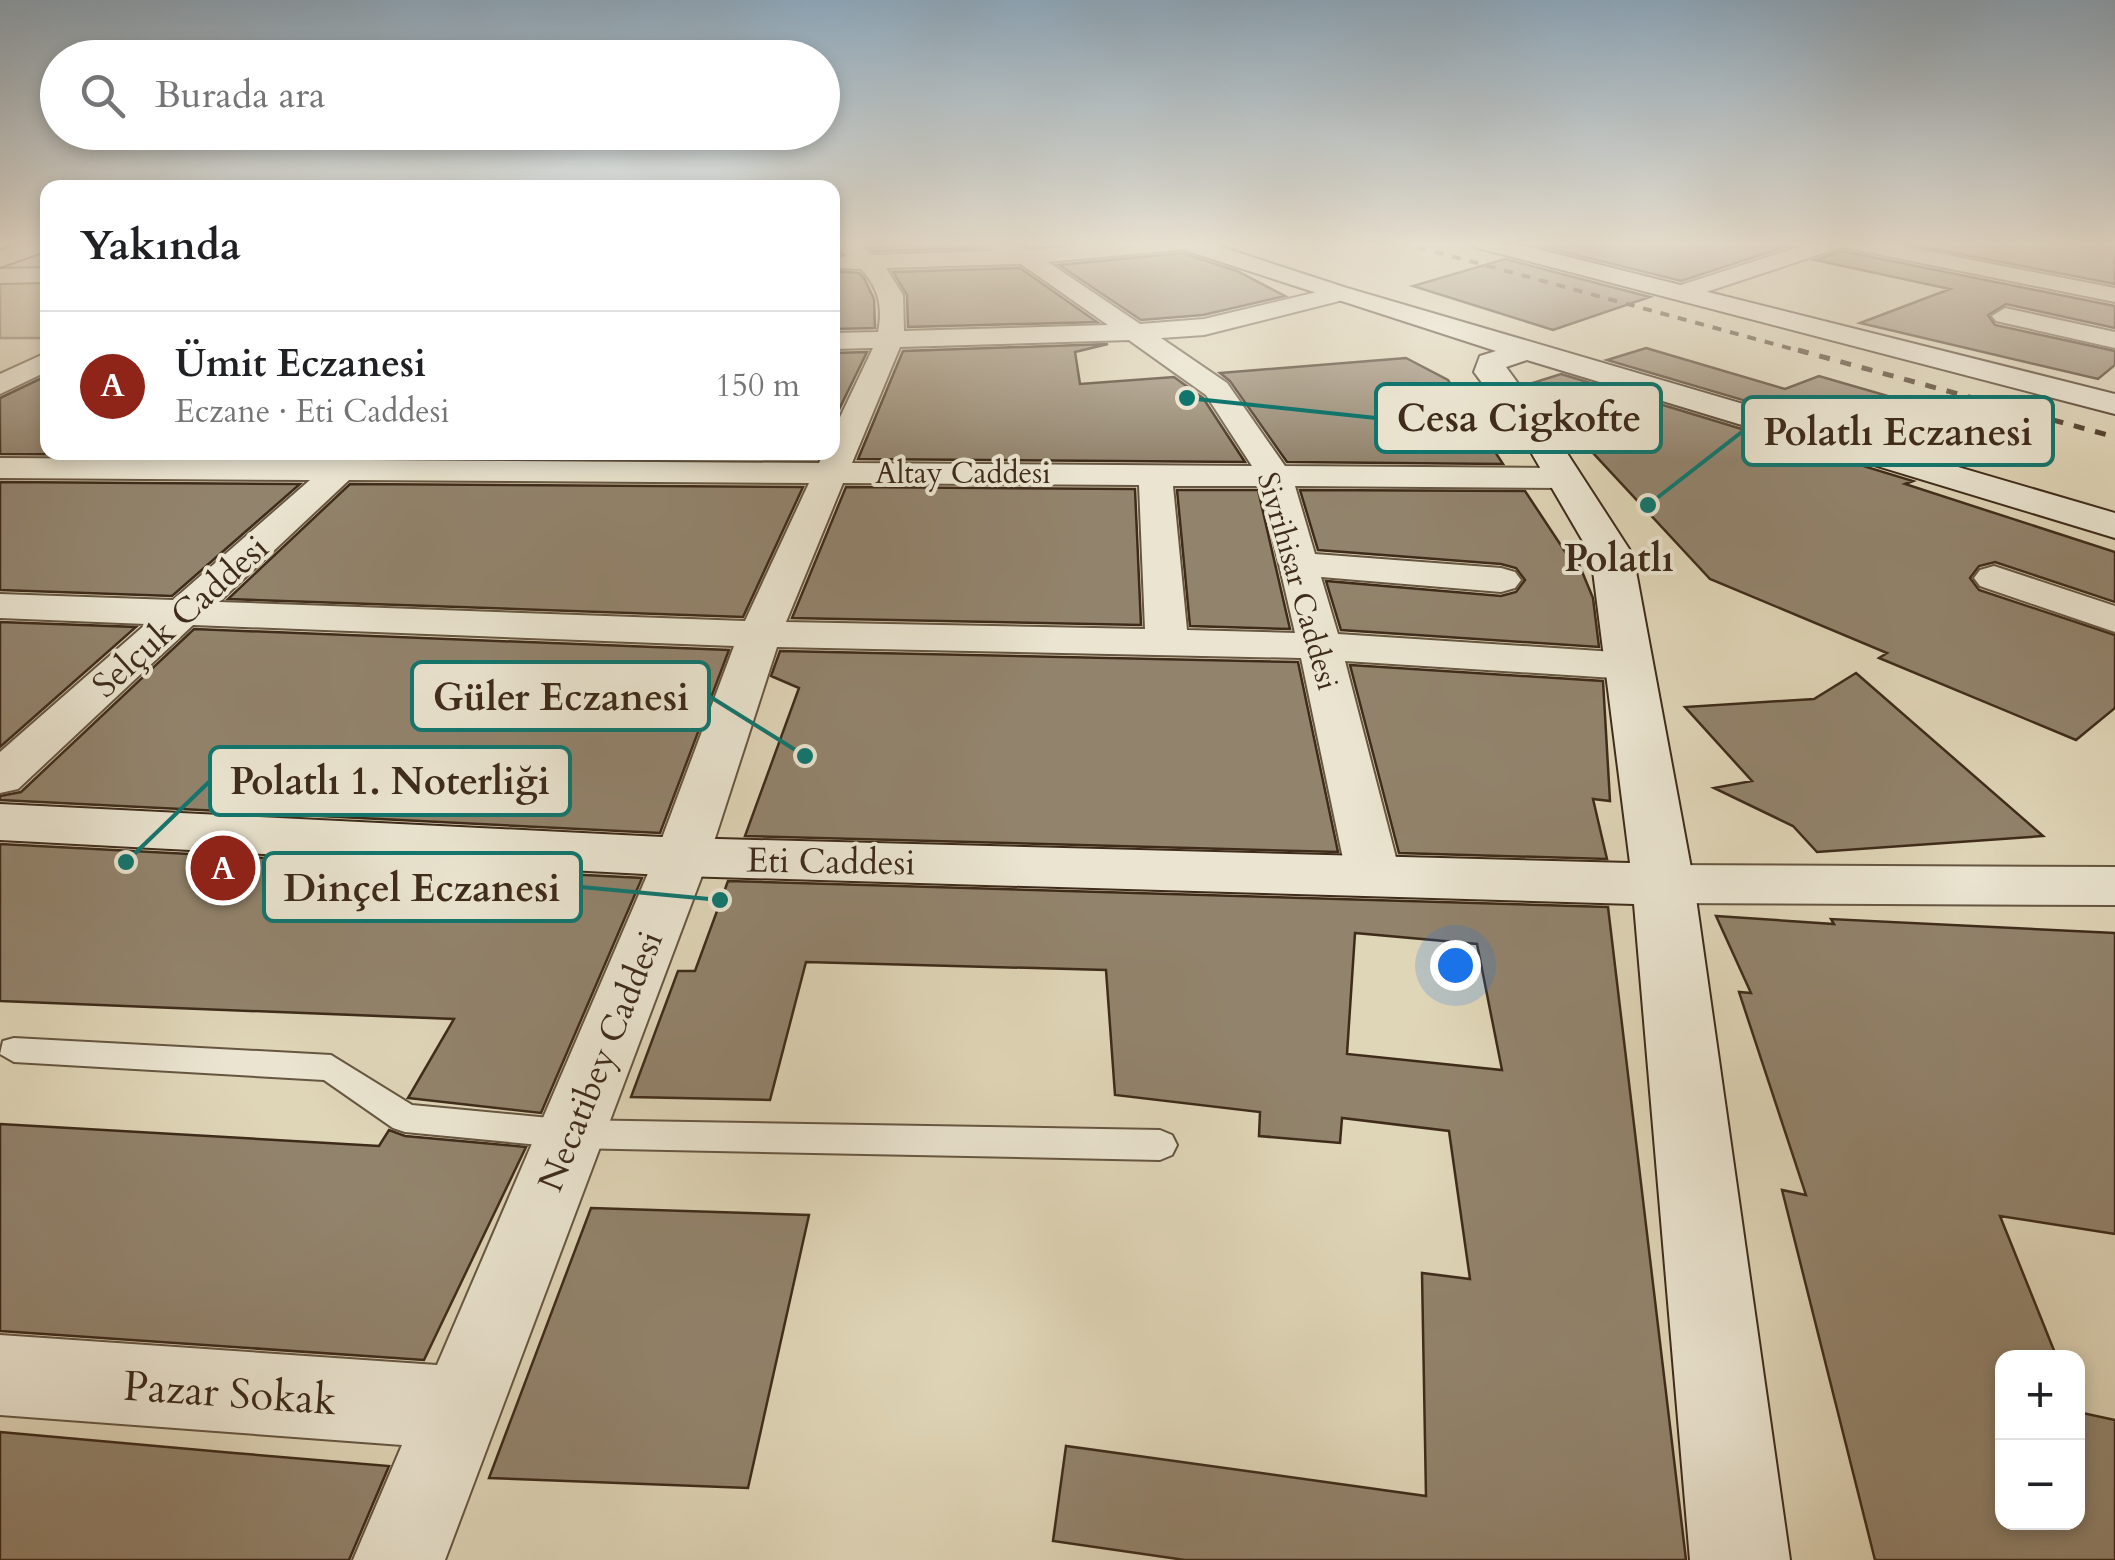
<!DOCTYPE html>
<html lang="tr">
<meta charset="utf-8">
<style>
:root{--surface:#fff;--page:#f6f6f6;--text:#202124;--muted:#757577;--line:#e0e0e0;--accent:#8f2418}
body{margin:0;font-family:Cardo,serif;background:var(--page);color:var(--text)}
.controls{position:absolute;right:30px;bottom:30px;display:grid;overflow:hidden;border-radius:20px;box-shadow:0 5px 15px #0003}
.controls button{width:90px;height:90px;display:grid;place-items:center;padding:0;border:0;border-bottom:2px solid var(--line);background:var(--surface);color:var(--text);font:50px sans-serif}
.you{position:absolute;left:1455px;top:965px;width:35px;height:35px;margin:-25px;border:8px solid #fff;border-radius:50%;background:#1a73e8;box-shadow:0 0 0 15px #1a73e833}
.badge{display:grid;place-items:center;width:65px;height:65px;border-radius:50%;background:var(--accent);color:#fff;font-size:32px;font-weight:700}
.pin{position:absolute;translate:-50% -50%;border:5px solid #fff;box-shadow:0 2px 10px #0006}
.list{margin:0;padding:0;list-style:none}
h2{display:flex;justify-content:space-between;align-items:center;height:130px;margin:0;padding:0 40px;font-size:42px}
h2 small{font-size:32px;font-weight:400;color:var(--muted)}
.list li{display:grid;grid-template-columns:65px 1fr auto;gap:30px;align-items:center;box-sizing:border-box;height:150px;padding:0 40px;border-top:2px solid var(--line)}
.list b{display:block;font-size:38px;white-space:nowrap}
.list p{margin:0;font-size:32px;white-space:nowrap;color:var(--muted)}
.list em{font-size:32px;font-style:normal;color:var(--muted)}
.icon{flex:none;width:55px;height:55px;fill:none;stroke:currentColor;stroke-width:2;stroke-linecap:round;stroke-linejoin:round}
.map{position:relative;flex:none;width:2115px;height:1560px;overflow:hidden}
.search{position:absolute;background:var(--surface);box-shadow:0 5px 15px #0003;left:40px;top:40px;width:800px;height:110px;display:flex;align-items:center;gap:25px;box-sizing:border-box;padding:0 35px;border-radius:55px;color:var(--muted);font-size:38px}
.panel{position:absolute;background:var(--surface);box-shadow:0 5px 15px #0003;left:40px;top:180px;width:800px;height:280px;border-radius:20px}
.map>svg:first-child{display:block}
.green{fill:#c4b89c;stroke:#81725b;stroke-width:2.5}
.building{fill:#92836c;stroke:#3e2b1a;stroke-width:2.5;fill-rule:evenodd}
.lines{fill:none;stroke-linecap:round;stroke-linejoin:round}
.lane-casing{stroke:#665641;stroke-width:4}
.street-casing{stroke:#665641;stroke-width:4}
.secondary-casing{stroke:#3e2b1a;stroke-width:4}
.lane{fill:#eae4d0;fill-rule:evenodd}
.street{fill:#eae4d0;fill-rule:evenodd}
.secondary{fill:#eae4d0;fill-rule:evenodd}
.rail-far1{stroke:#3e2b1a;stroke-width:4;stroke-dasharray:9 9;stroke-linecap:butt}
.rail{stroke:#3e2b1a;stroke-width:5;stroke-dasharray:11 11;stroke-linecap:butt}
.labels{text-anchor:middle;stroke-width:8;stroke-linejoin:round;paint-order:stroke}
.far-street-label{font-size:30px;fill:#3e2b1a;stroke:#eae4d0}
.street-label{font-size:35px;fill:#3e2b1a;stroke:#eae4d0}
.far-district-label{font-size:38px;font-weight:bold;fill:#3e2b1a;stroke:#eae4d0}
.near-street-label{font-size:42px;fill:#3e2b1a;stroke:#eae4d0}
.leader{fill:none;stroke:#0f766e;stroke-width:4}
.callout-dot{fill:#0f766e;stroke:#eae4d0;stroke-width:4}
.callout{fill:#eae4d0;stroke:#0f766e;stroke-width:4}
.callout-label{font-size:38px;text-anchor:middle;font-weight:bold;fill:#3e2b1a}
</style>
<div class="map">
<svg width="2115" height="1560" viewBox="0 0 2115 1560">
<rect width="100%" height="100%" fill="#dfd5b7"/>
<filter id="stains"><feTurbulence type="fractalNoise" baseFrequency=".002" numOctaves="4"/><feColorMatrix values="0 0 0 0 .2 0 0 0 0 .09 0 0 0 0 .02 0 0 0 .5 -.17"/></filter>
<radialGradient id="worn" r=".72"><stop offset=".6" stop-color="#630" stop-opacity="0"/><stop offset="1" stop-color="#630" stop-opacity=".3"/></radialGradient>
<!-- green -->
<path class="green" d="M 47,276 L 47,338 L 0,338 L 0,277 Z"/>
<!-- building -->
<path class="building" d="M 911,242 L 977,242 L 982,248 L 873,251 L 868,247 Z
M 1524,242 L 1791,242 L 1791,245 L 1681,281 Z
M 1898,242 L 2115,242 L 2115,284 Z
M 1842,251 L 2115,306 L 2115,328 L 2006,304 L 1988,315 L 1995,325 L 2115,351 L 2115,365 L 2098,379 L 1860,323 L 1950,289 L 1815,260 Z
M 1182,253 L 1237,271 L 1285,296 L 1203,315 L 1141,320 L 1059,265 Z
M 1505,259 L 1650,297 L 1553,330 L 1413,286 Z
M 1020,268 L 1097,322 L 908,327 L 907,295 L 893,272 Z
M 832,271 L 859,273 L 864,278 L 874,299 L 875,328 L 832,329 Z
M 1108,344 L 1075,352 L 1080,384 L 1174,377 L 1203,398 L 1245,462 L 858,459 L 903,351 Z
M 1646,348 L 1785,389 L 1819,376 L 1995,427 L 1948,449 L 1968,454 L 1953,462 L 1607,360 Z
M 867,352 L 832,424 L 832,353 Z
M 1406,358 L 1448,380 L 1503,464 L 1287,462 L 1230,381 L 1220,373 Z
M 1561,374 L 1913,481 L 1905,484 L 2115,552 L 2115,602 L 1995,562 L 1979,566 L 1970,578 L 1979,590 L 2115,635 L 2115,708 L 2076,740 L 1879,658 L 1887,653 L 1710,579 L 1529,384 Z
M 48,375 L 48,452 L 335,452 L 331,456 L 0,454 L 0,398 Z
M 369,452 L 820,452 L 817,459 L 371,456 Z
M 0,482 L 300,484 L 172,596 L 0,590 Z
M 350,484 L 803,487 L 743,617 L 228,599 Z
M 846,487 L 1135,489 L 1141,625 L 792,618 Z
M 1177,490 L 1258,490 L 1290,629 L 1190,626 Z
M 1300,490 L 1525,491 L 1568,556 L 1576,557 L 1593,598 L 1599,647 L 1341,630 L 1326,581 L 1501,596 L 1516,592 L 1525,580 L 1516,568 L 1501,564 L 1318,550 Z
M 0,622 L 136,627 L 0,747 Z
M 194,629 L 729,650 L 660,833 L 0,800 L 0,796 L 21,792 Z
M 780,651 L 1298,662 L 1338,852 L 745,836 L 799,688 L 771,676 Z
M 1350,665 L 1603,681 L 1610,801 L 1593,799 L 1607,859 L 1399,853 Z
M 1856,673 L 2043,836 L 1817,852 L 1793,826 L 1714,788 L 1752,781 L 1685,707 L 1814,699 Z
M 0,844 L 642,878 L 541,1113 L 408,1098 L 454,1019 L 0,1001 Z
M 728,881 L 1608,907 L 1686,1560 L 1185,1560 L 1053,1541 L 1066,1446 L 1426,1496 L 1422,1273 L 1470,1279 L 1449,1131 L 1342,1118 L 1340,1143 L 1259,1136 L 1260,1112 L 1115,1095 L 1106,970 L 806,962 L 770,1100 L 631,1097 L 678,971 L 695,971 ZM 1355,933 L 1477,944 L 1502,1070 L 1347,1054 Z
M 1716,916 L 1834,924 L 1831,919 L 2115,933 L 2115,1234 L 2000,1216 L 2057,1358 L 2002,1358 L 2002,1522 L 2078,1522 L 2078,1412 L 2115,1420 L 2115,1560 L 1875,1560 L 1782,1190 L 1806,1195 L 1739,992 L 1751,993 Z
M 0,1124 L 379,1146 L 389,1130 L 405,1136 L 526,1147 L 424,1360 L 0,1331 Z
M 591,1208 L 809,1215 L 748,1488 L 489,1478 Z
M 0,1432 L 234,1453 L 389,1466 L 349,1560 L 0,1560 Z"/>
<g class="lines">
<!-- lane casing -->
<g class="lane-casing">
<path id="lane" d="M 14,1038 L 331,1055 L 412,1105 L 571,1120 L 1160,1130 L 1172,1135 L 1177,1145 L 1172,1155 L 1160,1160 L 571,1148 L 405,1132 L 393,1128 L 324,1080 L 14,1062 L 0,1054 L 3,1041 Z"/>
</g>
<!-- street casing -->
<g class="street-casing">
<path id="street" d="M 832,242 L 856,242 L 872,255 L 995,251 L 980,242 L 1009,242 L 1029,250 L 1126,242 L 1197,242 L 1195,248 L 1187,249 L 1048,262 L 1140,324 L 1204,319 L 1338,287 L 1347,289 L 1350,294 L 1347,299 L 1204,335 L 1161,338 L 1227,383 L 1285,466 L 1565,468 L 1577,471 L 1582,478 L 1577,485 L 1565,488 L 1295,486 L 1315,554 L 1501,568 L 1515,572 L 1521,580 L 1515,588 L 1501,592 L 1321,577 L 1338,634 L 1630,653 L 1646,657 L 1652,666 L 1646,675 L 1630,679 L 1345,661 L 1400,873 L 1392,886 L 1373,891 L 1354,886 L 1346,873 L 1301,658 L 777,647 L 709,857 L 445,1560 L 353,1560 L 402,1445 L 0,1415 L 0,1335 L 437,1365 L 655,857 L 734,646 L 193,625 L 18,789 L 0,793 L 0,752 L 146,624 L 0,618 L 0,594 L 173,600 L 310,480 L 0,478 L 0,458 L 332,460 L 341,452 L 365,452 L 369,460 L 819,463 L 824,452 L 832,452 L 832,434 L 873,348 L 832,349 L 832,333 L 878,332 C 883,307 879,288 861,269 L 834,268 L 834,258 L 847,256 ZM 1021,264 L 1108,325 L 904,331 L 903,295 L 886,268 ZM 1129,340 L 1206,395 L 1252,466 L 852,463 L 900,347 ZM 349,480 L 809,483 L 745,621 L 219,602 ZM 843,483 L 1139,485 L 1145,629 L 786,622 ZM 1173,486 L 1261,486 L 1295,633 L 1187,630 Z
M 1814,242 L 1880,242 L 2115,288 L 2115,302 L 1842,247 L 1691,297 L 1683,299 L 1671,292 L 1675,287 Z
M 48,268 L 48,282 L 0,283 L 0,269 Z
M 2005,308 L 2115,332 L 2115,348 L 1996,321 L 1992,316 Z
M 48,352 L 48,371 L 0,394 L 0,374 Z
M 1994,566 L 2115,606 L 2115,632 L 1980,586 L 1974,578 L 1980,570 Z
M 1663,865 L 2115,867 L 2115,905 L 1663,903 L 1643,897 L 1635,884 L 1643,871 Z"/>
</g>
<!-- secondary casing -->
<g class="secondary-casing">
<path id="secondary" d="M 25,242 L 48,242 L 48,250 L 0,267 L 0,251 Z
M 1171,242 L 1206,242 L 1347,288 L 2115,513 L 2115,538 L 1527,360 L 1506,367 L 1554,433 L 1633,555 L 1694,884 L 1790,1560 L 1690,1560 L 1634,904 L 682,876 L 0,840 L 0,804 L 682,838 L 1630,863 L 1591,555 L 1521,435 L 1474,372 L 1480,356 L 1496,351 L 1175,247 Z
M 1470,242 L 1509,242 L 2115,394 L 2115,414 L 1474,247 Z"/>
</g>
<!-- lane -->
<use href="#lane" class="lane"/>
<!-- street -->
<use href="#street" class="street"/>
<!-- secondary -->
<use href="#secondary" class="secondary"/>
<!-- rail-far1 -->
<path class="rail-far1" d="M 1400,242 L 1807,353"/>
<!-- rail -->
<path class="rail" d="M 1798,350 L 2115,437"/>
</g>
<!-- sky -->
<linearGradient id="sky" x2="0" y2="1"><stop stop-color="#8eaabf"/><stop offset="0.53" stop-color="#f1ecdf"/><stop offset="1" stop-color="#f1ecdf" stop-opacity="0"/></linearGradient>
<rect width="2115" height="460" fill="url(#sky)"/>
<g class="labels">
<!-- far-street labels -->
<g class="far-street-label">
<text x="963" y="483">Altay Caddesi</text>
<text transform="translate(1298 581) rotate(74)" y="10">Sivrihisar Caddesi</text>
</g>
<!-- street labels -->
<g class="street-label">
<text transform="translate(180 616) rotate(-42)" y="12">Selçuk Caddesi</text>
<text transform="translate(831 861) rotate(1)" y="12">Eti Caddesi</text>
<text transform="translate(600 1061) rotate(-68)" y="12">Necatibey Caddesi</text>
</g>
<!-- far-district labels -->
<g class="far-district-label">
<text x="1619" y="571">Polatlı</text>
</g>
<!-- near-street labels -->
<g class="near-street-label">
<text transform="translate(230 1392) rotate(4)" y="15">Pazar Sokak</text>
</g>
</g>
<!-- callouts -->
<path class="leader" d="M1187 398L1376 418M1648 505L1743 431M805 756L709 696M126 862L210 781M720 900L581 887"/>
<g class="callout-dot">
<circle cx="1187" cy="398" r="10"/>
<circle cx="1648" cy="505" r="10"/>
<circle cx="805" cy="756" r="10"/>
<circle cx="126" cy="862" r="10"/>
<circle cx="720" cy="900" r="10"/>
</g>
<g class="callout">
<rect x="1376" y="384" width="285" height="68" rx="10"/>
<rect x="1743" y="397" width="310" height="68" rx="10"/>
<rect x="412" y="662" width="297" height="68" rx="10"/>
<rect x="210" y="747" width="360" height="68" rx="10"/>
<rect x="264" y="853" width="317" height="68" rx="10"/>
</g>
<g class="callout-label">
<text x="1519" y="431">Cesa Cigkofte</text>
<text x="1898" y="445">Polatlı Eczanesi</text>
<text x="561" y="710">Güler Eczanesi</text>
<text x="390" y="794">Polatlı 1. Noterliği</text>
<text x="422" y="901">Dinçel Eczanesi</text>
</g>
<rect width="100%" height="100%" filter="url(#stains)"/>
<rect width="100%" height="100%" fill="url(#worn)"/>
</svg>
<div class="controls">
<button>+</button>
<button>−</button>
</div>
<div class="you"></div>
<div class="pin badge" style="left:223px;top:868px">A</div>
<div class="search"><svg class="icon" aria-label="search" viewBox="0 0 24 24"><circle cx="10" cy="10" r="6"/><path d="M15 15l6 6"/></svg>Burada ara</div>
<section class="panel">
<h2>Yakında<small></small></h2>
<ul class="list">
<li><span class="badge">A</span><div><b>Ümit Eczanesi</b><p>Eczane · Eti Caddesi</p></div><em>150 m</em></li>
</ul>
</section>
</div>
